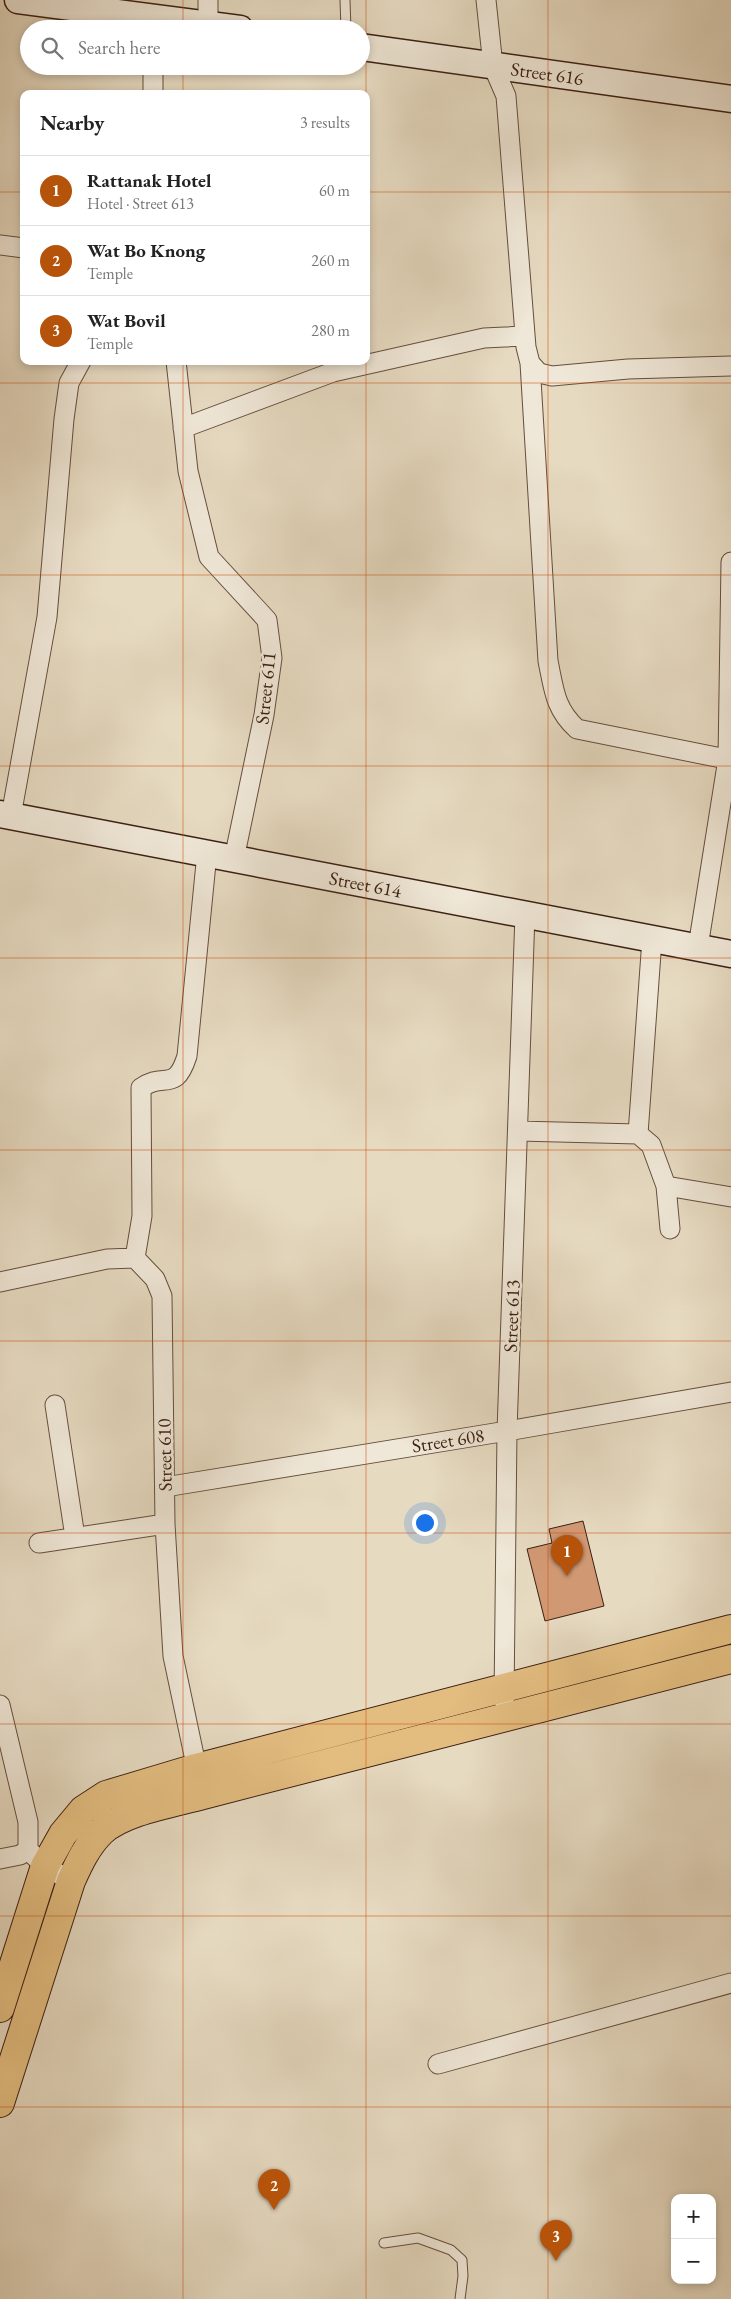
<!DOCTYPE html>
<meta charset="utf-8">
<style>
:root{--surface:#fff;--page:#f6f6f6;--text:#222;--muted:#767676;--line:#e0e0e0;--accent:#b45309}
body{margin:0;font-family:"EB Garamond",serif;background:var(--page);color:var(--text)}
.controls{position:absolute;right:15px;bottom:15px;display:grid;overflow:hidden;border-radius:10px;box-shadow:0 2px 8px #0003}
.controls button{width:45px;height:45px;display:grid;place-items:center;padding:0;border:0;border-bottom:1px solid var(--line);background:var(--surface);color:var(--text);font:25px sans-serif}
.you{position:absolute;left:424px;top:1522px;width:18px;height:18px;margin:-12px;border:4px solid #fff;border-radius:50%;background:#1a73e8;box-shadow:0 0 0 8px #1a73e833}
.badge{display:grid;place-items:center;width:32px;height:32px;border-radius:50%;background:var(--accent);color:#fff;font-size:16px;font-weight:700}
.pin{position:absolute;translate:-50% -41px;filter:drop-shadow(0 1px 2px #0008)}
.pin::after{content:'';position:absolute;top:26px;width:18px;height:15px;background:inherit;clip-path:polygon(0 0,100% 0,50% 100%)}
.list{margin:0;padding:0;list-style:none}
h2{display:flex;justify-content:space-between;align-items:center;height:65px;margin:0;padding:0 20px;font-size:21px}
h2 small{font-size:16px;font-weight:400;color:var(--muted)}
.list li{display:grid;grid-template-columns:32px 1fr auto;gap:15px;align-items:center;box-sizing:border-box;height:70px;padding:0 20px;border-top:1px solid var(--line)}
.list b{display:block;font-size:19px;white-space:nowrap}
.list p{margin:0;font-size:16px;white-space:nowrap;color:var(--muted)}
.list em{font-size:16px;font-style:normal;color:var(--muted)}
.icon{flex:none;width:28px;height:28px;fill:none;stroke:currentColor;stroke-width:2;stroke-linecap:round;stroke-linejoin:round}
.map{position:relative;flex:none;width:731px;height:2299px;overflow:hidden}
.search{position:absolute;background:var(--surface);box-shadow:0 2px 8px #0003;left:20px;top:20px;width:350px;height:55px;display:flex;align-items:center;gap:12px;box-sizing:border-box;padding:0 18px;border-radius:28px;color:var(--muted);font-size:19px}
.panel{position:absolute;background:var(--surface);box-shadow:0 2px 8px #0003;left:20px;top:90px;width:350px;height:275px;border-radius:10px}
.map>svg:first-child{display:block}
.building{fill:#d09873;stroke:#3b1f12}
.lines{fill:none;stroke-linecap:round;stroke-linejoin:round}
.lane-casing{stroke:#664e3e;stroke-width:11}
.street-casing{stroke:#664e3e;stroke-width:21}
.secondary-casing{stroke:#3b1f12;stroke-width:29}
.primary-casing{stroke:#3b1f12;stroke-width:30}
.lane{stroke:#efe7d7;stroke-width:9}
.street{stroke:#efe7d7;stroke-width:19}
.secondary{stroke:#efe7d7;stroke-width:26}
.primary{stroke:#e3bd80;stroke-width:28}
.grid{fill:none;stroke:#ce500d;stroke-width:1;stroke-opacity:0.55}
.labels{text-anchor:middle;stroke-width:5;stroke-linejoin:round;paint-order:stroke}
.street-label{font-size:19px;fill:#3b1f12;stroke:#efe7d7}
</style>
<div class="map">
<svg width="731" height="2299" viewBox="0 0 731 2299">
<rect width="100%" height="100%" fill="#e6dac1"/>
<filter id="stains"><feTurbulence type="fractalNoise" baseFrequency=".004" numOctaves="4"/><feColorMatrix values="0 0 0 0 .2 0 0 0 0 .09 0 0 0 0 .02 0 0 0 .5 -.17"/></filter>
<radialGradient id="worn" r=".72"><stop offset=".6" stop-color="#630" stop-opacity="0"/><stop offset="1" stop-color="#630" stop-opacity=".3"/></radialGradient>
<!-- building -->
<path class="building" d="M 583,1521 L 604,1606 L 545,1621 L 527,1549 L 552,1543 L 549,1529 Z"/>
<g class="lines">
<!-- lane casing -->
<g class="lane-casing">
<path id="lane" d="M 345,0 L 346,29
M 384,2243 L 418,2238 L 451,2250 L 462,2260 L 463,2276 L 460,2299"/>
</g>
<!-- street casing -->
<g class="street-casing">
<path id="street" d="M 208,0 L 208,24
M 486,0 L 493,66 L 506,96 L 526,347 L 530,363 L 539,373 L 552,376 L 628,369 L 731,366
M 153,94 L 153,66
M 0,245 L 24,248
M 176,361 L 188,471 L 209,557 L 267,620 L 272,658 L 264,715 L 234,859
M 530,363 L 548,661 C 554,690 555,709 577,729 L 731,760
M 183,428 L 333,372 L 484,338 L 525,336
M 11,816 L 47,617 L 64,419 L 69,383 L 81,361
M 652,939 L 638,1134 L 651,1145 L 666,1186 L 670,1229
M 698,947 L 728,759 L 731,562
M 518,1131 L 638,1134
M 666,1186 L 731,1197
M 135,1258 L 142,1216 L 141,1088 C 164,1071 175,1094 187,1056 L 207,853
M 0,1282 L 107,1259 L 135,1258 L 155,1279 L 162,1296 L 165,1524 L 173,1656 L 199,1779
M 55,1405 L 75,1537
M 165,1487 L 507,1431 L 731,1392
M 39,1543 L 165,1524
M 504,1700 L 507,1431 L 525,914
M 0,1705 L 28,1822 L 28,1850
M 0,1859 L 20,1855 L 28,1850 L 45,1866 L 71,1881
M 438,2064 L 731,1983"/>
</g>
<!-- secondary casing -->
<g class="secondary-casing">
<g id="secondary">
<path d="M 18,0 L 240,29"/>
<path id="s1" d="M 361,47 L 731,99"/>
<path id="s2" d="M 0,814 L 731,954"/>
</g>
</g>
<!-- primary casing -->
<g class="primary-casing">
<path id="primary" d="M 0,2008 L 45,1866 L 63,1834 L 83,1810 L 106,1795 L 196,1768 L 731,1629
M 0,2103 L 71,1881 C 79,1863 87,1846 101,1832 C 123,1811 174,1803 203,1795 L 731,1659"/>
</g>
<!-- lane -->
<use href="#lane" class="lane"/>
<!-- street -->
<use href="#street" class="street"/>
<!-- secondary -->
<use href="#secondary" class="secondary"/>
<!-- primary -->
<use href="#primary" class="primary"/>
</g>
<!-- grid -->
<path class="grid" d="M 183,0 L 183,29M 366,0 L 366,94M 548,0 L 548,2299M 183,66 L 183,94M 0,192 L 24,192M 366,192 L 731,192M 183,361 L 183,2299M 366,361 L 366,2299M 0,383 L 731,383M 0,575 L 731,575M 0,766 L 731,766M 0,958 L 731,958M 0,1150 L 731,1150M 0,1341 L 731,1341M 0,1533 L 731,1533M 0,1724 L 731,1724M 0,1916 L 731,1916M 0,2107 L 731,2107"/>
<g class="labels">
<!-- street labels -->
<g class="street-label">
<text dy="7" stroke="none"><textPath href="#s1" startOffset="188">Street 616</textPath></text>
<text transform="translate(265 688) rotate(-84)" y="7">Street 611</text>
<text dy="7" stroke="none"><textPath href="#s2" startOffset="372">Street 614</textPath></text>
<text transform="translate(511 1316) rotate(-88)" y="7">Street 613</text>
<text transform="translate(448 1440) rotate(-9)" y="7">Street 608</text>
<text transform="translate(164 1455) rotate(-91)" y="7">Street 610</text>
</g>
</g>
<rect width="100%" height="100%" filter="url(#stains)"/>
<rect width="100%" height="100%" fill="url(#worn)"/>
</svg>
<div class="controls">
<button>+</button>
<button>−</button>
</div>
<div class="you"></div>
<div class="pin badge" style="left:567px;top:1576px">1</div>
<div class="pin badge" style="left:274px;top:2210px">2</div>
<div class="pin badge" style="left:556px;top:2261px">3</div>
<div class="search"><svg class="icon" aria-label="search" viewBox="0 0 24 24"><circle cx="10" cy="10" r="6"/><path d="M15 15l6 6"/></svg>Search here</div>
<section class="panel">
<h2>Nearby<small>3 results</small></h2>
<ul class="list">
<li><span class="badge">1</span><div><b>Rattanak Hotel</b><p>Hotel · Street 613</p></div><em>60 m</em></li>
<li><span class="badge">2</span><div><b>Wat Bo Knong</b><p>Temple</p></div><em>260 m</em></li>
<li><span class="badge">3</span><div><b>Wat Bovil</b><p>Temple</p></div><em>280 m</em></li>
</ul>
</section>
</div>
